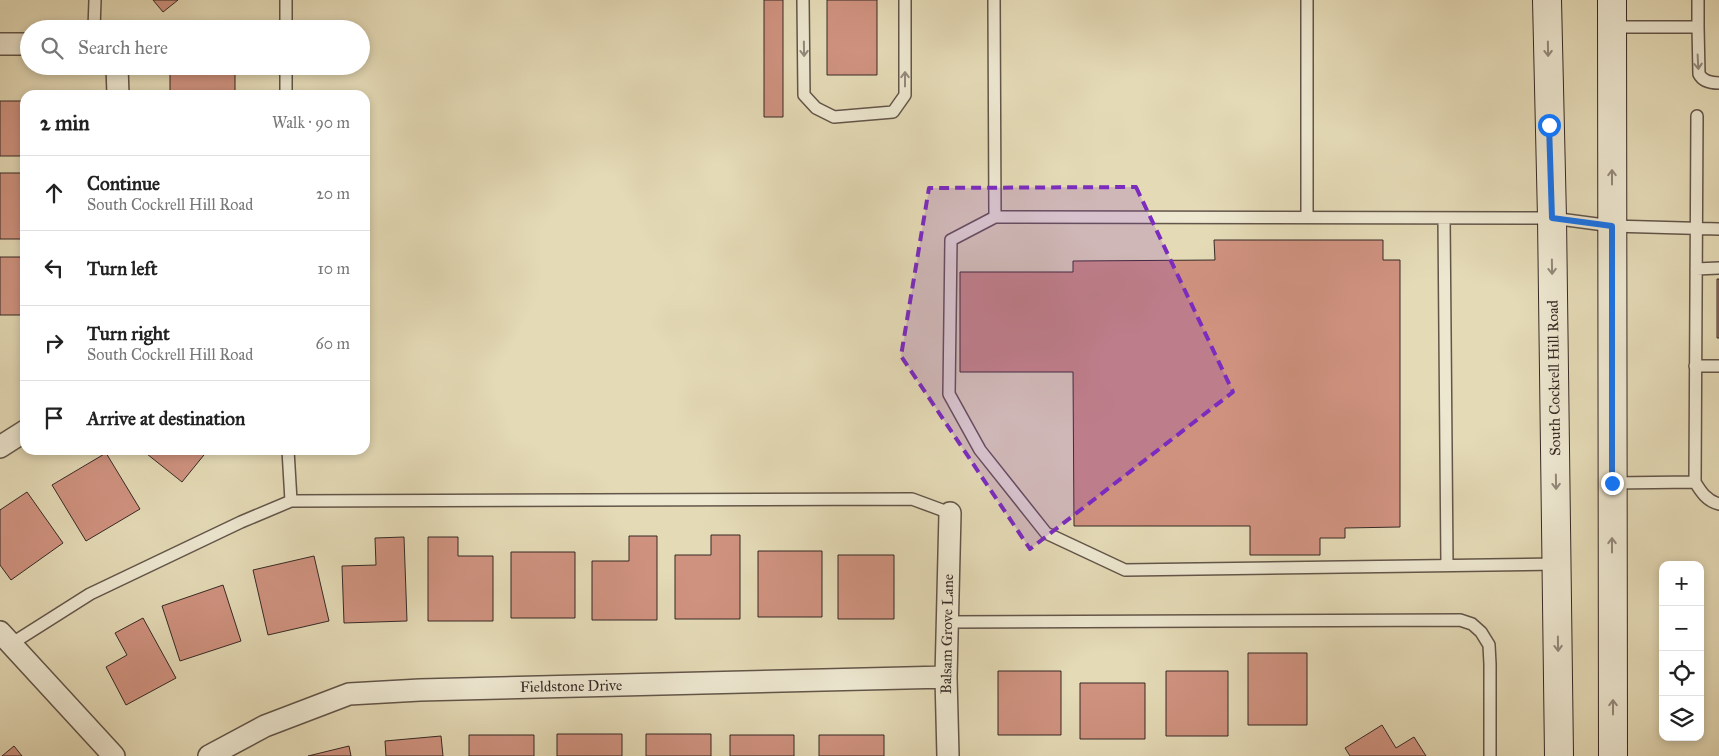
<!DOCTYPE html>
<meta charset="utf-8">
<style>
:root{--surface:#fff;--page:#f6f6f6;--text:#222;--muted:#767676;--line:#e0e0e0}
body{margin:0;font-family:"IM FELL Great Primer",serif;background:var(--page);color:var(--text)}
.controls{position:absolute;right:15px;bottom:15px;display:grid;overflow:hidden;border-radius:10px;box-shadow:0 2px 8px #0003}
.controls button{width:45px;height:45px;display:grid;place-items:center;padding:0;border:0;border-bottom:1px solid var(--line);background:var(--surface);color:var(--text);font:25px sans-serif}
.stop{position:absolute;width:15px;height:15px;margin:-11px;border:4px solid #1a73e8;border-radius:50%;background:#fff}
.stop.end{background:#1a73e8;border-color:#fff;box-shadow:0 1px 5px #0008}
.list{margin:0;padding:0;list-style:none}
h2{display:flex;justify-content:space-between;align-items:center;height:65px;margin:0;padding:0 20px;font-size:21px}
h2 small{font-size:16px;font-weight:400;color:var(--muted)}
.list li{display:grid;grid-template-columns:32px 1fr auto;gap:15px;align-items:center;box-sizing:border-box;height:75px;padding:0 20px;border-top:1px solid var(--line)}
.list b{display:block;font-size:19px;white-space:nowrap}
.list p{margin:0;font-size:16px;white-space:nowrap;color:var(--muted)}
.list em{font-size:16px;font-style:normal;color:var(--muted)}
.icon{flex:none;width:28px;height:28px;fill:none;stroke:currentColor;stroke-width:2;stroke-linecap:round;stroke-linejoin:round}
.map{position:relative;flex:none;width:1719px;height:756px;overflow:hidden}
.search{position:absolute;background:var(--surface);box-shadow:0 2px 8px #0003;left:20px;top:20px;width:350px;height:55px;display:flex;align-items:center;gap:12px;box-sizing:border-box;padding:0 18px;border-radius:28px;color:var(--muted);font-size:19px}
.panel{position:absolute;background:var(--surface);box-shadow:0 2px 8px #0003;left:20px;top:90px;width:350px;height:365px;border-radius:15px}
.map>svg:first-child{display:block}
.building{fill:#cf927f;stroke:#362925}
.lines{fill:none;stroke-linecap:round;stroke-linejoin:round}
.lane-casing{stroke:#625549;stroke-width:14}
.street-casing{stroke:#625549;stroke-width:24}
.secondary-casing{stroke:#362925;stroke-width:30}
.lane{stroke:#ede7d0;stroke-width:11}
.street{stroke:#ede7d0;stroke-width:21}
.secondary{stroke:#ede7d0;stroke-width:28}
.oneway{stroke:#92887a}
.route{stroke:#1a73e8;stroke-width:6}
.marked{fill:#7b2cbf;fill-opacity:0.2;stroke:#7b2cbf;stroke-width:4;stroke-dasharray:10 6;stroke-linejoin:round}
.labels{text-anchor:middle;stroke-width:5;stroke-linejoin:round;paint-order:stroke}
.street-label{font-size:15px;fill:#362925;stroke:#ede7d0}
</style>
<div class="map">
<svg width="1719" height="756" viewBox="0 0 1719 756">
<rect width="100%" height="100%" fill="#e4dab6"/>
<filter id="stains"><feTurbulence type="fractalNoise" baseFrequency=".004" numOctaves="4"/><feColorMatrix values="0 0 0 0 .2 0 0 0 0 .09 0 0 0 0 .02 0 0 0 .5 -.17"/></filter>
<radialGradient id="worn" r=".72"><stop offset=".6" stop-color="#630" stop-opacity="0"/><stop offset="1" stop-color="#630" stop-opacity=".3"/></radialGradient>
<!-- building -->
<path class="building" d="M 153,0 L 178,0 L 163,12 Z
M 764,0 L 783,0 L 783,117 L 764,117 Z
M 827,0 L 877,0 L 877,75 L 827,75 Z
M 170,66 L 235,66 L 235,95 L 170,95 Z
M 0,101 L 25,101 L 25,156 L 0,156 Z
M 0,173 L 25,173 L 25,239 L 0,239 Z
M 1214,240 L 1383,240 L 1383,260 L 1400,260 L 1400,527 L 1345,528 L 1345,538 L 1320,538 L 1320,555 L 1250,555 L 1250,526 L 1074,526 L 1073,372 L 960,372 L 960,272 L 1073,272 L 1073,261 L 1215,260 Z
M 0,257 L 25,257 L 25,315 L 0,315 Z
M 1717,279 L 1719,279 L 1719,338 L 1717,338 Z
M 142,450 L 208,450 L 182,482 Z
M 106,453 L 140,509 L 86,541 L 52,485 Z
M 27,492 L 63,543 L 11,580 L 0,565 L 0,510 Z
M 711,535 L 740,535 L 740,619 L 675,619 L 675,555 L 711,555 Z
M 629,536 L 657,536 L 657,620 L 592,620 L 592,561 L 629,561 Z
M 404,537 L 407,621 L 344,623 L 342,566 L 376,565 L 375,538 Z
M 428,537 L 458,537 L 458,556 L 493,556 L 493,621 L 428,621 Z
M 758,551 L 822,551 L 822,617 L 758,617 Z
M 511,552 L 575,552 L 575,618 L 511,618 Z
M 838,555 L 894,555 L 894,619 L 838,619 Z
M 314,556 L 329,621 L 268,635 L 253,570 Z
M 223,585 L 241,641 L 180,661 L 162,606 Z
M 143,618 L 176,678 L 126,705 L 106,667 L 127,655 L 115,633 Z
M 1248,653 L 1307,653 L 1307,725 L 1248,725 Z
M 998,671 L 1061,671 L 1061,735 L 998,735 Z
M 1166,671 L 1228,671 L 1228,736 L 1166,736 Z
M 1080,683 L 1145,683 L 1145,739 L 1080,739 Z
M 1382,725 L 1396,748 L 1414,737 L 1426,756 L 1350,756 L 1345,748 Z
M 557,734 L 622,734 L 622,756 L 557,756 Z
M 646,734 L 711,734 L 711,756 L 646,756 Z
M 469,735 L 534,735 L 534,756 L 469,756 Z
M 730,735 L 794,735 L 794,756 L 730,756 Z
M 819,735 L 884,735 L 884,756 L 819,756 Z
M 441,736 L 443,756 L 386,756 L 385,741 Z
M 14,746 L 22,756 L 2,756 Z
M 349,746 L 351,756 L 308,756 Z"/>
<g class="lines">
<!-- lane casing -->
<g class="lane-casing">
<path id="lane" d="M 286,0 L 286,29
M 803,0 L 804,95 L 816,108 L 834,117 L 893,112 L 905,95 L 905,0
M 994,0 L 995,217 L 1552,218 L 1612,226 L 1719,229
M 1307,0 L 1307,217
M 1612,27 L 1698,27 L 1698,0
M 1698,27 L 1699,74 C 1703,82 1711,83 1719,83
M 94,29 L 95,0
M 286,66 L 286,95
M 995,217 L 951,240 L 949,394 L 980,450 L 1046,533 L 1125,570 L 1557,564
M 1444,218 L 1447,565
M 1696,269 L 1719,268
M 1695,366 L 1719,366
M 288,450 L 291,501
M 1695,482 L 1697,116
M 1612,483 L 1695,482 C 1701,492 1707,501 1719,504
M 947,622 L 1460,620 L 1472,624 L 1481,632 L 1489,645 L 1490,664 L 1490,756
M 11,644 L 90,594 L 241,522 L 291,501 L 912,499 L 950,513"/>
</g>
<!-- street casing -->
<g class="street-casing">
<path id="street" d="M 0,44 L 29,44
M 117,66 L 118,95
M 0,447 L 25,431
M 0,632 L 114,756
M 209,756 L 265,726 L 349,694 L 420,690 L 946,677
M 948,756 L 946,677 L 950,513"/>
</g>
<!-- secondary casing -->
<g class="secondary-casing">
<path id="secondary" d="M 1547,0 L 1552,218 L 1559,756
M 1612,0 L 1613,756"/>
</g>
<!-- lane -->
<use href="#lane" class="lane"/>
<!-- street -->
<use href="#street" class="street"/>
<!-- secondary -->
<use href="#secondary" class="secondary"/>
</g>
<!-- one-way arrows -->
<defs><path id="oneway-shaft" d="M-6 0H5M1.5-3L5.5 0L1.5 3" fill="none" stroke-width="1.6" stroke-linecap="round" stroke-linejoin="round" transform="scale(1.25)"/></defs>
<g class="oneway">
<use href="#oneway-shaft" transform="translate(804 49) rotate(89)"/>
<use href="#oneway-shaft" transform="translate(1548 49) rotate(89)"/>
<use href="#oneway-shaft" transform="translate(1698 62) rotate(87)"/>
<use href="#oneway-shaft" transform="translate(905 79) rotate(-90)"/>
<use href="#oneway-shaft" transform="translate(1612 177) rotate(-90)"/>
<use href="#oneway-shaft" transform="translate(1552 267) rotate(89)"/>
<use href="#oneway-shaft" transform="translate(1556 482) rotate(89)"/>
<use href="#oneway-shaft" transform="translate(1612 545) rotate(-90)"/>
<use href="#oneway-shaft" transform="translate(1558 644) rotate(89)"/>
<use href="#oneway-shaft" transform="translate(1613 707) rotate(-90)"/>
</g>
<g class="lines">
<!-- route -->
<path class="route" d="M 1549,125 L 1552,218 L 1612,226 L 1612,483"/>
</g>
<!-- marked area -->
<path class="marked" d="M 1136,187 L 1233,392 L 1030,549 L 901,356 L 929,188 Z"/>
<g class="labels">
<!-- street labels -->
<g class="street-label">
<text transform="translate(1554 378) rotate(-91)" y="5">South Cockrell Hill Road</text>
<text transform="translate(947 634) rotate(-89)" y="5">Balsam Grove Lane</text>
<text transform="translate(571 686) rotate(-1)" y="5">Fieldstone Drive</text>
</g>
</g>
<rect width="100%" height="100%" filter="url(#stains)"/>
<rect width="100%" height="100%" fill="url(#worn)"/>
</svg>
<div class="controls">
<button>+</button>
<button>−</button>
<button><svg class="icon" aria-label="locate" viewBox="0 0 24 24"><circle cx="12" cy="12" r="6"/><path d="M12 2v4M12 18v4M2 12h4M18 12h4"/></svg></button>
<button><svg class="icon" aria-label="layers" viewBox="0 0 24 24"><path d="M12 4l9 5-9 5-9-5zM3 14l9 5 9-5"/></svg></button>
</div>
<div class="stop" style="left:1549px;top:125px"></div>
<div class="stop end" style="left:1612px;top:483px"></div>
<div class="search"><svg class="icon" aria-label="search" viewBox="0 0 24 24"><circle cx="10" cy="10" r="6"/><path d="M15 15l6 6"/></svg>Search here</div>
<section class="panel">
<h2>2 min<small>Walk · 90 m</small></h2>
<ul class="list">
<li><svg class="icon" aria-label="ahead" viewBox="0 0 24 24"><path d="M12 20V5M6 11l6-6 6 6"/></svg><div><b>Continue</b><p>South Cockrell Hill Road</p></div><em>20 m</em></li>
<li><svg class="icon" aria-label="left" viewBox="0 0 24 24"><path d="M17 20v-9H6M10 6l-5 5 5 5"/></svg><div><b>Turn left</b></div><em>10 m</em></li>
<li><svg class="icon" aria-label="right" viewBox="0 0 24 24"><path d="M7 20v-9h11M14 6l5 5-5 5"/></svg><div><b>Turn right</b><p>South Cockrell Hill Road</p></div><em>60 m</em></li>
<li><svg class="icon" aria-label="arrive" viewBox="0 0 24 24"><path d="M6 21V4h12l-3 4 3 4H6"/></svg><div><b>Arrive at destination</b></div></li>
</ul>
</section>
</div>
